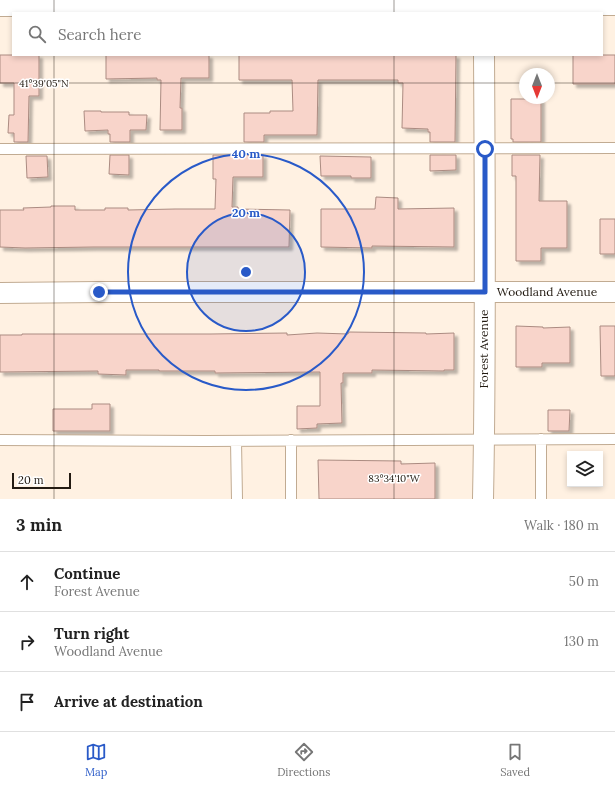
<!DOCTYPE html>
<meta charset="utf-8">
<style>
:root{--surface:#fff;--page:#f6f6f6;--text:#222;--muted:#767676;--line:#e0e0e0;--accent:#295ac8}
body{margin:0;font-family:Lora,serif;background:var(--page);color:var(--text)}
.controls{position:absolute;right:12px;bottom:12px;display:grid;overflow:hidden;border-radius:0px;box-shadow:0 2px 6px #0003}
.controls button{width:36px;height:36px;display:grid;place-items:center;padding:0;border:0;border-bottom:1px solid var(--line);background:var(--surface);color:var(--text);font:20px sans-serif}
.compass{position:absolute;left:519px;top:68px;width:36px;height:36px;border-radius:50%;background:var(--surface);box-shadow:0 2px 6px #0003;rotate:180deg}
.scale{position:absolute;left:12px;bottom:10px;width:59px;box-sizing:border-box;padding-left:4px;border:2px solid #231b12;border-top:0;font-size:11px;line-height:14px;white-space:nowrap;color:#231b12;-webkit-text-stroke:3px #fff;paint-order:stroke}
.stop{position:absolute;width:12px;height:12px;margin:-9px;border:3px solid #295ac8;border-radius:50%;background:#fff}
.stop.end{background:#295ac8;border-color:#fff;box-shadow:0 1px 4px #0008}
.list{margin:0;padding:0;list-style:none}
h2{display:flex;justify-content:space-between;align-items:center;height:52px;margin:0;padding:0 16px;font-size:17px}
h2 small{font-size:13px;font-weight:400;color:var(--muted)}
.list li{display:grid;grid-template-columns:26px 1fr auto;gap:12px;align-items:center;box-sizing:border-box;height:60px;padding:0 16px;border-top:1px solid var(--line)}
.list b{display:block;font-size:15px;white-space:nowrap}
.list p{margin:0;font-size:13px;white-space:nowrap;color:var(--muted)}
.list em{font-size:13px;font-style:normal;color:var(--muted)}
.icon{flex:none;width:22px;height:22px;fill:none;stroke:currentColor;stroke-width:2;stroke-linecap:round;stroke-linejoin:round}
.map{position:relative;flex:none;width:615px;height:499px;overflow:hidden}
.search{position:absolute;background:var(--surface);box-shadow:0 2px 6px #0003;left:12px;right:12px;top:12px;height:44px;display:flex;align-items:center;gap:10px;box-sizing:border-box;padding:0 14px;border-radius:0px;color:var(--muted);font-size:15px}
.sheet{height:232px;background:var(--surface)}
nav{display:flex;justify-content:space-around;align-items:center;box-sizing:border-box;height:56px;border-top:1px solid var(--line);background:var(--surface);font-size:11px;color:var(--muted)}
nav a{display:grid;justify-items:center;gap:2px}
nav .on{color:var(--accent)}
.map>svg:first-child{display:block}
.building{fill:#f8d4ca;stroke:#ab8b81;filter:url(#shadow)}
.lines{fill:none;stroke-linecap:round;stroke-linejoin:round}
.service-casing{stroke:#c1ab92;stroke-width:12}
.minor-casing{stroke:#c1ab92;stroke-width:22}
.service{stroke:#fff;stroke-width:10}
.minor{stroke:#fff;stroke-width:20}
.route{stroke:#295ac8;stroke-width:5}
.ticks{fill:none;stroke:#231b12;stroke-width:1;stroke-opacity:0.45}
.ring{fill:none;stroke:#295ac8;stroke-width:2}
.labels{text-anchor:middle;stroke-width:3;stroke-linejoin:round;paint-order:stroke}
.street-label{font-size:12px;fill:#231b12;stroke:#fff}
.ticks-label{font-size:10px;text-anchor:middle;fill:#231b12;stroke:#fff;stroke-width:3;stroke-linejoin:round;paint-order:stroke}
.centre{fill:#295ac8;stroke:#fff;stroke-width:2}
.ring-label{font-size:12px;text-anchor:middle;font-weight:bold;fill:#295ac8;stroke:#fff;stroke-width:3;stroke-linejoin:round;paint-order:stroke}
</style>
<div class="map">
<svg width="615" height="499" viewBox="0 0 615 499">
<defs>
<filter id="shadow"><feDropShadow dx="3.5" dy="3.5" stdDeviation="1" flood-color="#0004"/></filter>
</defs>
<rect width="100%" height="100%" fill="#fff1e2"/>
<!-- building -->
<path class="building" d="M 0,55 L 39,55 L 39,96 L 29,96 L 28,142 L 14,142 L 14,133 L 8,133 L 9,115 L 14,115 L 14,83 L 0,83 Z
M 106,55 L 209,55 L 209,78 L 181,78 L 180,108 L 182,108 L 182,130 L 160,130 L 161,80 L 157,80 L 157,78 L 106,79 Z
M 239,55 L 456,55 L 455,142 L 430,142 L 430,132 L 428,132 L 428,129 L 402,128 L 403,83 L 398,83 L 398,80 L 318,80 L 317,135 L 264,135 L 264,142 L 244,142 L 244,113 L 270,113 L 270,111 L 293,111 L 292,80 L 239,80 Z
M 573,55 L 615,55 L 615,84 L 573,84 Z
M 511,99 L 541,99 L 541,142 L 513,142 L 513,139 L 511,139 Z
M 84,111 L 101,111 L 101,112 L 129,112 L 129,115 L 147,115 L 146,130 L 130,130 L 130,142 L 110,142 L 110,134 L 108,134 L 108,130 L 85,131 Z
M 110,155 L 129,155 L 129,175 L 109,174 Z
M 213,155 L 263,155 L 263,177 L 233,177 L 232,207 L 238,207 L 238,209 L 290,210 L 289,247 L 93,247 L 25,248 L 0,247 L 0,210 L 24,210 L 23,208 L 51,207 L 51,206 L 75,206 L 75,210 L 105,210 L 105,208 L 128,208 L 128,210 L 175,209 L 215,209 L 216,179 L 213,179 Z
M 430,155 L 456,155 L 456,170 L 430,171 Z
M 512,155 L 540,155 L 539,201 L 567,201 L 567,248 L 541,248 L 541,261 L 516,261 L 516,176 L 512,176 Z
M 26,156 L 47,156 L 48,177 L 27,178 Z
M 320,156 L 371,157 L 371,178 L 351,178 L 351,176 L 321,176 Z
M 376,197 L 398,198 L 398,209 L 454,208 L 454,247 L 372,246 L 372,248 L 321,247 L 321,209 L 375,209 Z
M 600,219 L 615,219 L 615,254 L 600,254 Z
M 516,326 L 543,327 L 543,328 L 570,327 L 570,363 L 542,363 L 542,367 L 516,367 Z
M 600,326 L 615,326 L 615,376 L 601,376 Z
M 349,332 L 426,333 L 426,334 L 454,333 L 454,370 L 444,370 L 444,371 L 372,370 L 372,373 L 343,373 L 343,383 L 341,383 L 342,423 L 317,424 L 317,428 L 297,429 L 297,406 L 320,406 L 320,372 L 215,373 L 215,371 L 159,371 L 159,370 L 126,370 L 126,375 L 98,374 L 98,371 L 0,372 L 0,335 L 22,335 L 22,334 L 210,334 L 287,333 L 287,335 L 317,333 L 348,334 Z
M 92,404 L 110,404 L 110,431 L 53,431 L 53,409 L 92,409 Z
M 548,410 L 570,410 L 569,431 L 548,431 Z
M 318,460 L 401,461 L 401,464 L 435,463 L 435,499 L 319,499 Z"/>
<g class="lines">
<!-- service casing -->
<g class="service-casing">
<path id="service" d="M 0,149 L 615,148
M 541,439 L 541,499
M 0,440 L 205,441 L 615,439
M 236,441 L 237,499
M 291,499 L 291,440"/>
</g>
<!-- minor casing -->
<g class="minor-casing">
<path id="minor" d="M 0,6 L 615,5
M 0,293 L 99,292 L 615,292
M 483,499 C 486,351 485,203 484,55"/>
</g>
<!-- service -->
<use href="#service" class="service"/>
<!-- minor -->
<use href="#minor" class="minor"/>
</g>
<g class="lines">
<!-- route -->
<path class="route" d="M 99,292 L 485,292 L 485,149"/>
</g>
<!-- ticks -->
<path class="ticks" d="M 54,0 L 54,13M 394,0 L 394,13M 54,55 L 54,499M 394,55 L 394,499M 0,83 L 525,83M 549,83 L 615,83"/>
<!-- distance rings -->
<circle cx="246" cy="272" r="59" fill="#295ac8" fill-opacity=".12"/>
<g class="ring">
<circle cx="246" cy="272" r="59"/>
<circle cx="246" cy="272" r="118"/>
</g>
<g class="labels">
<!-- street labels -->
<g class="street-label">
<text x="547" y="296">Woodland Avenue</text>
<text transform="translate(484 349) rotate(-90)" y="4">Forest Avenue</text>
</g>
</g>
<g class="ticks-label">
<text x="44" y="87">41°39'05"N</text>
<text x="394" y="482">83°34'10"W</text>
</g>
<circle cx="246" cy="272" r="6" class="centre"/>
<g class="ring-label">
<text x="246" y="158">40 m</text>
<text x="246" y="217">20 m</text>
</g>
</svg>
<div class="controls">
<button><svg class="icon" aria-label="layers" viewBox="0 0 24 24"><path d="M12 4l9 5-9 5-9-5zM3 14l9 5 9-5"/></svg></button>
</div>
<svg class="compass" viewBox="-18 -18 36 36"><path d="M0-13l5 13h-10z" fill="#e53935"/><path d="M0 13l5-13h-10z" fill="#767676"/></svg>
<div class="scale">20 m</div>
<div class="stop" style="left:485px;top:149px"></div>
<div class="stop end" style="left:99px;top:292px"></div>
<div class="search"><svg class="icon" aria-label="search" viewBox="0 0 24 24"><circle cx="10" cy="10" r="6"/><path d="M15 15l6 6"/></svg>Search here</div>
</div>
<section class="sheet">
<h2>3 min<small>Walk · 180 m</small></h2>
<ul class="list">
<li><svg class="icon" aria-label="ahead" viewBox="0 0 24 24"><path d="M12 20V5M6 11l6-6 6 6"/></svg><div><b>Continue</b><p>Forest Avenue</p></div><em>50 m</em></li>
<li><svg class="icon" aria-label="right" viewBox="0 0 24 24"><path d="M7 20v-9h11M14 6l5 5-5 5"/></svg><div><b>Turn right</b><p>Woodland Avenue</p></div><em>130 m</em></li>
<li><svg class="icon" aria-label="arrive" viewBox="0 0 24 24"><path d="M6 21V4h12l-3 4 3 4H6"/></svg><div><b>Arrive at destination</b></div></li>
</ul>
</section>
<nav>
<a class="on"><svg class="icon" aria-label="map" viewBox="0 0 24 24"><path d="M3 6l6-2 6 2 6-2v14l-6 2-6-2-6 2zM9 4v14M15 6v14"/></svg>Map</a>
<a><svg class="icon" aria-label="directions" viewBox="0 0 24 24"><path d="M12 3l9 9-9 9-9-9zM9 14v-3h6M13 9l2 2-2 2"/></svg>Directions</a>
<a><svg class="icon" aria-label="saved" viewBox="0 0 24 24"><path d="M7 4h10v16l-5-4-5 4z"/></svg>Saved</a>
</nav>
